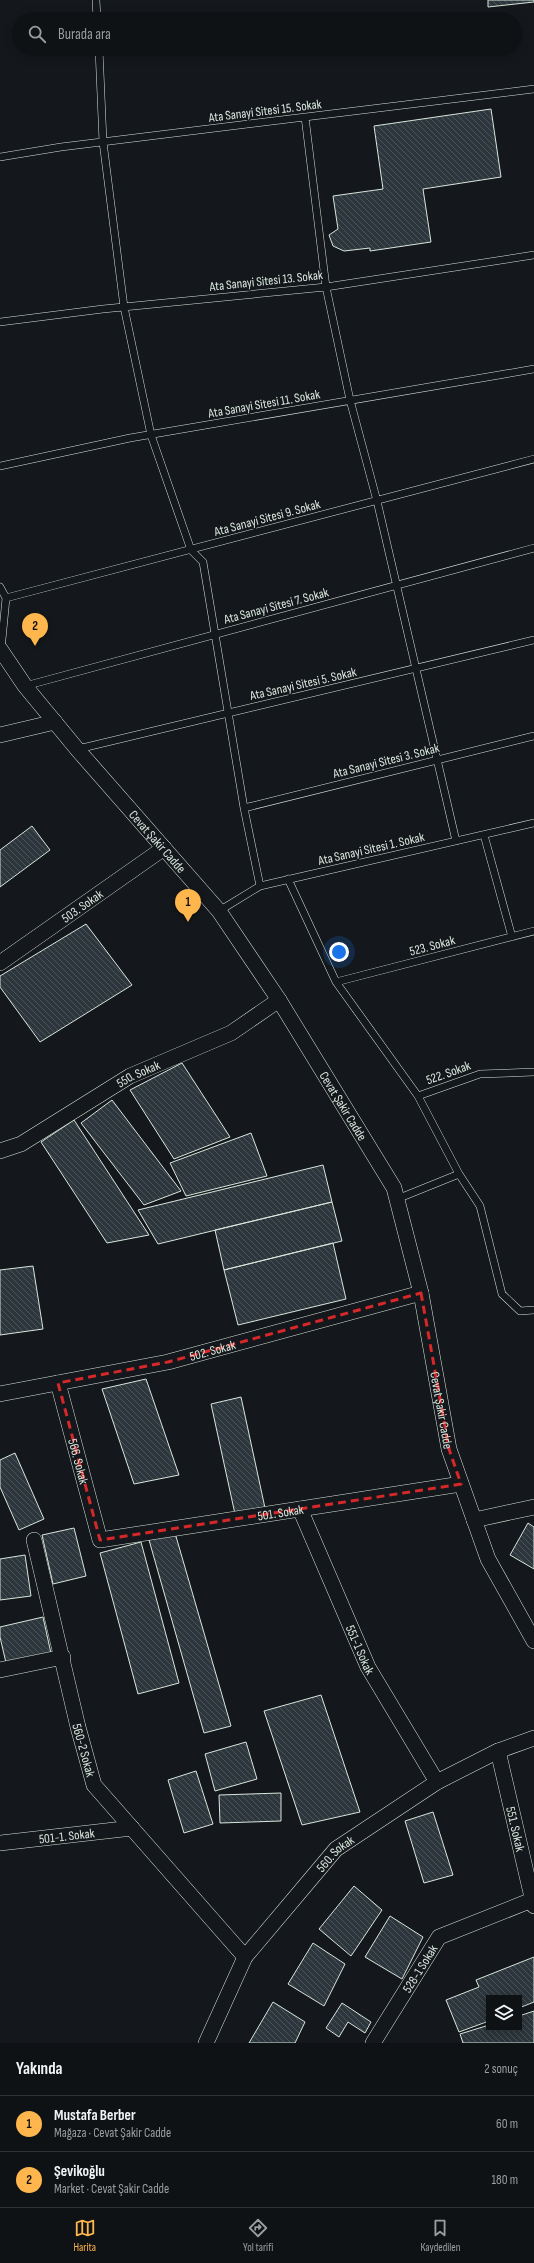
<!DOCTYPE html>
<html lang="tr">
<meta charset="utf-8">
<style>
:root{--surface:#0f1215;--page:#181b1e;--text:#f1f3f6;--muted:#9b9ea0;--line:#2f3234;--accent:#ffb74d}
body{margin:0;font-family:"Sofia Sans Condensed",sans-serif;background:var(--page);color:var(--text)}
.controls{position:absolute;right:12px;bottom:12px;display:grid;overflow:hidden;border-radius:0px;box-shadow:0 2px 10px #0003}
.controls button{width:36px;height:36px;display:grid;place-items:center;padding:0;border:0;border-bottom:1px solid var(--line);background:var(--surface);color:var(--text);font:20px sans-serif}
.you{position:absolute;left:339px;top:952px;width:14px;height:14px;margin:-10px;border:3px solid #fff;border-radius:50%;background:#1a73e8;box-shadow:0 0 0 6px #1a73e833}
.badge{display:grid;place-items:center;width:26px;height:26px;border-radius:50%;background:var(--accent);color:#111;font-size:13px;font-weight:700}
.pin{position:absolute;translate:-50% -33px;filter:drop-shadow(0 1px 2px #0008)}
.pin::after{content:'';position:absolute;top:21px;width:14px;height:12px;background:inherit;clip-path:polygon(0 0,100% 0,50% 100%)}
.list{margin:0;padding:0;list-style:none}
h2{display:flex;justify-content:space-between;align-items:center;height:52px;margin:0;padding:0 16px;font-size:17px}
h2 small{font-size:13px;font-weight:400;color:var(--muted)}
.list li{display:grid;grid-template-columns:26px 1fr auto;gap:12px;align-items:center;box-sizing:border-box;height:56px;padding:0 16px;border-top:1px solid var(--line)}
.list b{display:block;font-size:15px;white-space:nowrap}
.list p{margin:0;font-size:13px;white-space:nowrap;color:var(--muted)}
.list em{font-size:13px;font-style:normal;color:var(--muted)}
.icon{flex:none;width:22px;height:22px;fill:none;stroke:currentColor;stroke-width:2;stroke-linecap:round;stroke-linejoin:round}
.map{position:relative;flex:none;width:534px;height:2043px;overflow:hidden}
.search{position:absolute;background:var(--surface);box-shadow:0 2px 10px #0003;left:12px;right:12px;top:12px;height:44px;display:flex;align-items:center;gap:10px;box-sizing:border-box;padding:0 14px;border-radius:22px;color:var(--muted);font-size:15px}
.sheet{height:164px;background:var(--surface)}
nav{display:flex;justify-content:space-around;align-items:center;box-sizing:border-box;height:56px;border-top:1px solid var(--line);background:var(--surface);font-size:11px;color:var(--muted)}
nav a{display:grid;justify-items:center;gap:2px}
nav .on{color:var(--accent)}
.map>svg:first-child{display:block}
.building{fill:url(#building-back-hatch);stroke:#d8e6dc}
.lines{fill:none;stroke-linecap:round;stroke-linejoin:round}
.service-casing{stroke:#d8e6dc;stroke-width:8}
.minor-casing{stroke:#d8e6dc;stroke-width:16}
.service{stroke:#14181c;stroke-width:7}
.minor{stroke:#14181c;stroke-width:15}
.marked{fill:none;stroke:#d62828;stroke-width:3;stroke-dasharray:8 5;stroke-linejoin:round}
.labels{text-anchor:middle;stroke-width:3;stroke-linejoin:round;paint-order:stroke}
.street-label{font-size:13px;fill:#d8e6dc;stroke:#14181c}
</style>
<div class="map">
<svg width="534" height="2043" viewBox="0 0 534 2043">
<defs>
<pattern id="building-back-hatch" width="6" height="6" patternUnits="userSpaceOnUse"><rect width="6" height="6" fill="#2c363c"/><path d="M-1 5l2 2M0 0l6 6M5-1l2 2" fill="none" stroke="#4a5358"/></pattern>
</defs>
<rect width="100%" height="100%" fill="#14181c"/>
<!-- building -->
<path class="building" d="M 488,0 L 534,0 L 534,2 L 488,7 Z
M 491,109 L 501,177 L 423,189 L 431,242 L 370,251 L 370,248 L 344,251 L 333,246 L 329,235 L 338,229 L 333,196 L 383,189 L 374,126 Z
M 32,826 L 50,850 L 0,887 L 0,850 Z
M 86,924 L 132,985 L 40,1042 L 0,987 L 0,976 Z
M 182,1063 L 230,1137 L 174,1159 L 130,1090 Z
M 112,1100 L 181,1191 L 144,1205 L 81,1123 Z
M 74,1120 L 149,1235 L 107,1243 L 41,1142 Z
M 251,1133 L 267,1176 L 186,1196 L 170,1163 Z
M 323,1165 L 332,1202 L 158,1244 L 138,1210 Z
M 332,1202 L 342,1241 L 224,1270 L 215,1230 Z
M 333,1243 L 346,1299 L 238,1325 L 224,1270 Z
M 33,1266 L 43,1329 L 0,1335 L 0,1270 Z
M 146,1379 L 179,1475 L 134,1484 L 102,1389 Z
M 241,1397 L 265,1508 L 235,1514 L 211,1404 Z
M 15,1453 L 44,1519 L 19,1530 L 0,1487 L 0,1460 Z
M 528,1523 L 534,1527 L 534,1569 L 510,1555 Z
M 74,1528 L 86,1576 L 53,1584 L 42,1535 Z
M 175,1533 L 231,1726 L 204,1733 L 149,1540 Z
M 141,1542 L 179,1683 L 138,1694 L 100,1553 Z
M 25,1555 L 31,1596 L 0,1600 L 0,1559 Z
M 43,1617 L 52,1658 L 7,1667 L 0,1637 L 0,1627 Z
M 321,1695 L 360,1812 L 302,1825 L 264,1711 Z
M 246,1742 L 257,1779 L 215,1791 L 205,1754 Z
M 196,1771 L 213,1824 L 184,1833 L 168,1780 Z
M 281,1793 L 281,1821 L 220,1823 L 219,1795 Z
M 433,1812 L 453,1875 L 424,1883 L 405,1821 Z
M 354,1886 L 382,1910 L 351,1956 L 319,1929 Z
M 390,1916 L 423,1937 L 402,1979 L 365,1957 Z
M 313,1943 L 345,1964 L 324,2006 L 288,1984 Z
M 534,1957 L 534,2002 L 519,2008 L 519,1998 L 489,1998 L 489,2021 L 459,2032 L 446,2000 L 479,1987 L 476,1980 Z
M 273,2002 L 305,2022 L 295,2043 L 249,2043 Z
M 342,2003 L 371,2022 L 365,2033 L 348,2022 L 339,2037 L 326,2028 Z
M 534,2011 L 534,2043 L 463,2043 L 460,2034 L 489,2025 L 489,2028 L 519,2028 L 519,2016 Z"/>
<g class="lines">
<!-- service casing -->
<g class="service-casing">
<path id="service" d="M 96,0 L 97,19
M 99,49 L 103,142 L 124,307 L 151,435 L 191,550 L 203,562 L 244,808 L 260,886
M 305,117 L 326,287 L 350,400 L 377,501 L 456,841
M 0,157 L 61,147 L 534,89
M 0,322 L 103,309 L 326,287 L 534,255
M 0,466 L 130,438 L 534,369
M 0,587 L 6,598 L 1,650
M 6,598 L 534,459
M 25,686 L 534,548
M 78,749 L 534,640
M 244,808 L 534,736
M 484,835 L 512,937
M 288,879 L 336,982 L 418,1096 L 459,1174 L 397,1199
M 219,911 L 260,886 L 534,823
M 336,982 L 534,931
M 418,1096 L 480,1074 L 534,1072
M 459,1174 L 480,1206 L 502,1294 L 520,1311 L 534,1310"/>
</g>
<!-- minor casing -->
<g class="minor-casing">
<g id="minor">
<path id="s1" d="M 0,649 L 25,686 L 77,749 L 219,911 L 279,1000 L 394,1188 L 421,1293 L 449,1449 L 488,1559 L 534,1641"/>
<path d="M 0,735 L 55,722"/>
<path id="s2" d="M 0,963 L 164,848"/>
<path id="s3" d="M 0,1151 L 21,1144 L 130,1076 L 231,1033 L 279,1000"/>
<path id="s4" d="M 58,1383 L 100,1540 L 461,1484"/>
<path id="s5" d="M 0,1394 L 168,1362 L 421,1293"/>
<path id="s6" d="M 300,1509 L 368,1667 L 437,1782"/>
<path d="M 474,1520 L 534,1507"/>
<path id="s7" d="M 34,1540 L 78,1727 L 94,1785 L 245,1957"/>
<path d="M 0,1670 L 63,1657"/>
<path id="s8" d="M 498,1751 L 534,1906"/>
<path id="s9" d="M 0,1843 L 132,1828"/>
<path id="s10" d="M 206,2043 L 245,1957 L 336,1849 L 437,1782 L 498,1751 L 534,1738"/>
<path id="s11" d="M 373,2043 L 439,1937 L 532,1900"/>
</g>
</g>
<!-- service -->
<use href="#service" class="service"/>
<!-- minor -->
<use href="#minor" class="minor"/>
</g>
<!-- marked area -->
<path class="marked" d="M 421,1293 L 449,1449 L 461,1484 L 100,1540 L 58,1383 L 168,1362 Z"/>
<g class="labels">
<!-- street labels -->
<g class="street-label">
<text transform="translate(265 110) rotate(-7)" y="5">Ata Sanayi Sitesi 15. Sokak</text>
<text transform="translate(266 280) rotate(-6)" y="5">Ata Sanayi Sitesi 13. Sokak</text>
<text transform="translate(264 403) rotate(-10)" y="5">Ata Sanayi Sitesi 11. Sokak</text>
<text transform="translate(267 517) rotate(-15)" y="5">Ata Sanayi Sitesi 9. Sokak</text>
<text transform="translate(276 605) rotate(-15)" y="5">Ata Sanayi Sitesi 7. Sokak</text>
<text transform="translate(303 683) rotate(-13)" y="5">Ata Sanayi Sitesi 5. Sokak</text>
<text transform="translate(386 760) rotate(-14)" y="5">Ata Sanayi Sitesi 3. Sokak</text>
<text dy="5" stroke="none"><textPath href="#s1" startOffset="249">Cevat Şakir Cadde</textPath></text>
<text transform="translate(371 848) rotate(-13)" y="5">Ata Sanayi Sitesi 1. Sokak</text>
<text dy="5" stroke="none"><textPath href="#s2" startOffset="100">503. Sokak</textPath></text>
<text transform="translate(432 945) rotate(-15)" y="5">523. Sokak</text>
<text transform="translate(448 1072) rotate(-20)" y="5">522. Sokak</text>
<text dy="5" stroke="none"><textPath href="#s3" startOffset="159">550. Sokak</textPath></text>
<text dy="5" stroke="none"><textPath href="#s1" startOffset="573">Cevat Şakir Cadde</textPath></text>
<text dy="5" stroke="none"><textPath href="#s5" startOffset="217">502. Sokak</textPath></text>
<text dy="5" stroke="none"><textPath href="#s1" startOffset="897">Cevat Şakir Cadde</textPath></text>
<text dy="5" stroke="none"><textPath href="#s4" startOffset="81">566. Sokak</textPath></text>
<text dy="5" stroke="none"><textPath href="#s4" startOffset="345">501. Sokak</textPath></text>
<text dy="5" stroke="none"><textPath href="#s6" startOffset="153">551-1 Sokak</textPath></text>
<text dy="5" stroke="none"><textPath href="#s7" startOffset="216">560-2 Sokak</textPath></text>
<text dy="5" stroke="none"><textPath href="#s8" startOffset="80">551. Sokak</textPath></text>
<text dy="5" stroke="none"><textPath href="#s9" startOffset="67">501-1. Sokak</textPath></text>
<text dy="5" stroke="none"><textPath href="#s10" startOffset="232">560. Sokak</textPath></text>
<text dy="5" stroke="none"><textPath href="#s11" startOffset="88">528-1 Sokak</textPath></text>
</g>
</g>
</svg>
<div class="controls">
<button><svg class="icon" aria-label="layers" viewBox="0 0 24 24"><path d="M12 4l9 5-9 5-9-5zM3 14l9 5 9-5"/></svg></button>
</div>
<div class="you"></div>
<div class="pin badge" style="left:188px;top:922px">1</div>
<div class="pin badge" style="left:35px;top:646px">2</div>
<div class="search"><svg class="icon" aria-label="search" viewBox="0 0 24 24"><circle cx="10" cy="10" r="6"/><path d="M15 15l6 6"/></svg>Burada ara</div>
</div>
<section class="sheet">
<h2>Yakında<small>2 sonuç</small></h2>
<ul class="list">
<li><span class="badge">1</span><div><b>Mustafa Berber</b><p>Mağaza · Cevat Şakir Cadde</p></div><em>60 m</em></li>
<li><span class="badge">2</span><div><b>Şevikoğlu</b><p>Market · Cevat Şakir Cadde</p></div><em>180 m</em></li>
</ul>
</section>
<nav>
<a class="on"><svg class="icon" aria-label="map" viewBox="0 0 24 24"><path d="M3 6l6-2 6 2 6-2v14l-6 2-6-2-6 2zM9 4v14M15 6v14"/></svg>Harita</a>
<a><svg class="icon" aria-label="directions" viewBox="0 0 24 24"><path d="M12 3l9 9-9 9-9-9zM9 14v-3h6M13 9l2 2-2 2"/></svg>Yol tarifi</a>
<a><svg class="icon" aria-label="saved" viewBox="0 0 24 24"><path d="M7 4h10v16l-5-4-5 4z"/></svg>Kaydedilen</a>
</nav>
